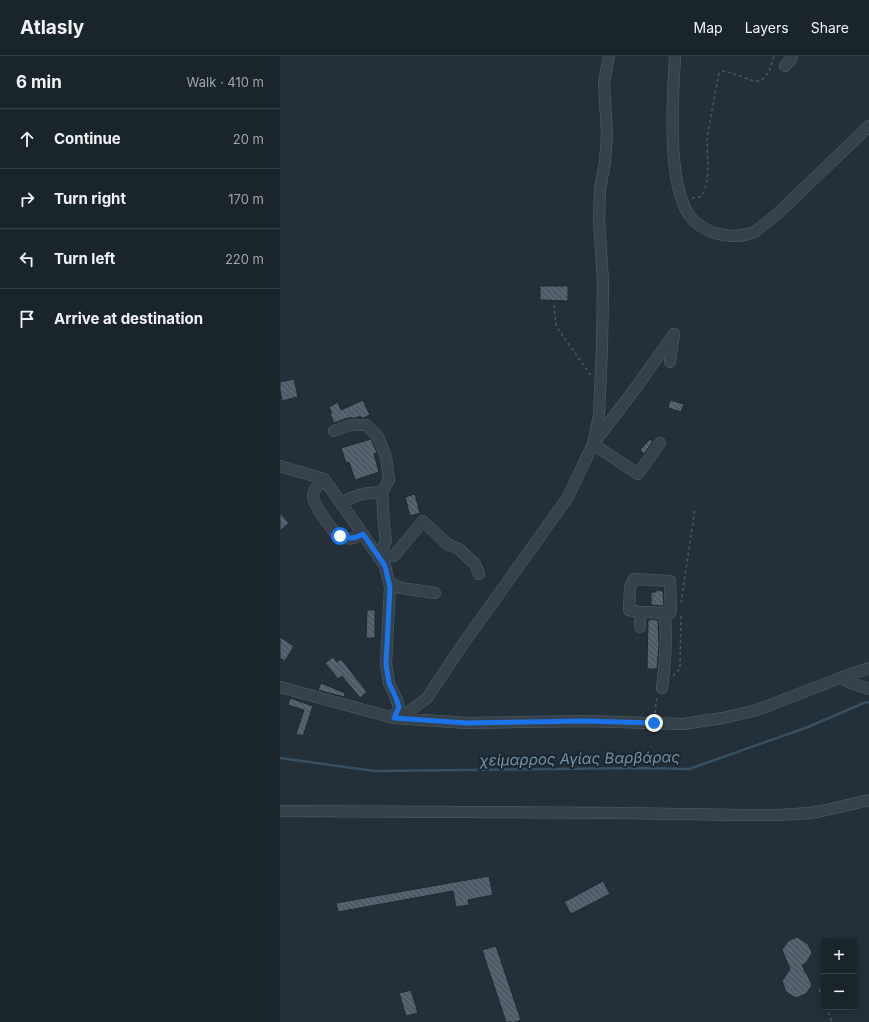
<!DOCTYPE html>
<meta charset="utf-8">
<style>
:root{--surface:#1a242b;--page:#273037;--text:#f1f3f6;--muted:#9fa4a9;--line:#384147}
body{margin:0;font-family:Inter,sans-serif;background:var(--page);color:var(--text)}
.controls{position:absolute;right:12px;bottom:12px;display:grid;overflow:hidden;border-radius:4px;box-shadow:0 2px 10px #0003}
.controls button{width:36px;height:36px;display:grid;place-items:center;padding:0;border:0;border-bottom:1px solid var(--line);background:var(--surface);color:var(--text);font:20px sans-serif}
.stop{position:absolute;width:12px;height:12px;margin:-9px;border:3px solid #1a73e8;border-radius:50%;background:#fff}
.stop.end{background:#1a73e8;border-color:#fff;box-shadow:0 1px 4px #0008}
.list{margin:0;padding:0;list-style:none}
h2{display:flex;justify-content:space-between;align-items:center;height:52px;margin:0;padding:0 16px;font-size:17px}
h2 small{font-size:13px;font-weight:400;color:var(--muted)}
.list li{display:grid;grid-template-columns:26px 1fr auto;gap:12px;align-items:center;box-sizing:border-box;height:60px;padding:0 16px;border-top:1px solid var(--line)}
.list b{display:block;font-size:15px;white-space:nowrap}
.list em{font-size:13px;font-style:normal;color:var(--muted)}
.icon{flex:none;width:22px;height:22px;fill:none;stroke:currentColor;stroke-width:2;stroke-linecap:round;stroke-linejoin:round}
.map{position:relative;flex:none;width:589px;height:966px;overflow:hidden}
header{display:flex;align-items:center;gap:24px;box-sizing:border-box;height:56px;padding:0 20px;background:var(--surface);border-bottom:1px solid var(--line)}
header strong{font-size:19px}
nav{display:flex;gap:22px;margin-inline-start:auto;font-size:14px}
main{display:flex}
aside{flex:1;background:var(--surface)}
.map>svg:first-child{display:block}
.lines{fill:none;stroke-linecap:round;stroke-linejoin:round}
.stream{stroke:#395062;stroke-width:2.5}
.building{fill:url(#building-back-hatch);stroke:#1e2830}
.minor-casing{stroke:#555f67;stroke-width:12}
.path{stroke:#475b5a;stroke-width:1.5;stroke-dasharray:3 3;stroke-linecap:butt}
.minor{stroke:#36414a;stroke-width:11}
.route{stroke:#1a73e8;stroke-width:5}
.labels{text-anchor:middle;stroke-width:4;stroke-linejoin:round;paint-order:stroke}
.water-label{font-size:15px;font-style:italic;fill:#7391a8;stroke:#1c262e}
</style>
<header>
<strong>Atlasly</strong>
<nav><a>Map</a><a>Layers</a><a>Share</a></nav>
</header>
<main>
<aside>
<h2>6 min<small>Walk · 410 m</small></h2>
<ul class="list">
<li><svg class="icon" aria-label="ahead" viewBox="0 0 24 24"><path d="M12 20V5M6 11l6-6 6 6"/></svg><div><b>Continue</b></div><em>20 m</em></li>
<li><svg class="icon" aria-label="right" viewBox="0 0 24 24"><path d="M7 20v-9h11M14 6l5 5-5 5"/></svg><div><b>Turn right</b></div><em>170 m</em></li>
<li><svg class="icon" aria-label="left" viewBox="0 0 24 24"><path d="M17 20v-9H6M10 6l-5 5 5 5"/></svg><div><b>Turn left</b></div><em>220 m</em></li>
<li><svg class="icon" aria-label="arrive" viewBox="0 0 24 24"><path d="M6 21V4h12l-3 4 3 4H6"/></svg><div><b>Arrive at destination</b></div></li>
</ul>
</aside>
<div class="map">
<svg width="589" height="966" viewBox="0 0 589 966">
<defs>
<pattern id="building-back-hatch" width="6" height="6" patternUnits="userSpaceOnUse"><rect width="6" height="6" fill="#4e5c68"/><path d="M-1 5l2 2M0 0l6 6M5-1l2 2" fill="none" stroke="#65717c"/></pattern>
</defs>
<rect width="100%" height="100%" fill="#233039"/>
<g class="lines">
<!-- stream -->
<path class="stream" d="M 0,702 L 94,715 L 362,712 L 409,713 L 528,671 L 584,647 L 589,646"/>
</g>
<!-- building -->
<path class="building" d="M 260,230 L 288,230 L 288,245 L 260,244 Z
M 14,323 L 18,341 L 2,345 L 0,334 L 0,326 Z
M 83,344 L 90,359 L 83,362 L 81,362 L 80,360 L 76,362 L 68,362 L 54,367 L 50,358 L 52,357 L 49,351 L 58,346 L 61,354 Z
M 390,344 L 404,348 L 401,356 L 388,352 Z
M 91,383 L 97,397 L 94,398 L 99,416 L 75,424 L 69,406 L 66,407 L 61,392 Z
M 370,383 L 373,385 L 364,398 L 360,394 Z
M 135,438 L 140,457 L 130,460 L 125,441 Z
M 0,457 L 9,467 L 0,475 Z
M 376,534 L 383,535 L 384,550 L 371,549 L 371,536 L 376,536 Z
M 87,554 L 95,554 L 95,582 L 86,582 Z
M 370,563 L 378,564 L 379,588 L 377,613 L 367,613 L 368,564 L 370,564 Z
M 0,581 L 14,590 L 5,605 L 0,602 Z
M 53,601 L 57,606 L 61,603 L 87,636 L 80,642 L 62,620 L 58,623 L 45,607 Z
M 41,627 L 65,637 L 64,641 L 38,634 Z
M 10,642 L 33,650 L 23,680 L 16,678 L 24,654 L 8,649 Z
M 209,820 L 213,839 L 188,844 L 189,849 L 176,851 L 173,835 L 58,856 L 56,847 Z
M 323,825 L 330,838 L 291,858 L 284,846 Z
M 517,881 L 528,888 L 532,897 L 526,907 L 522,909 L 525,916 L 527,918 L 532,929 L 526,938 L 516,942 L 506,936 L 502,925 L 510,913 L 502,894 L 508,885 Z
M 216,890 L 241,964 L 235,966 L 226,966 L 202,894 Z
M 131,934 L 138,957 L 126,960 L 119,937 Z"/>
<g class="lines">
<!-- minor casing -->
<g class="minor-casing">
<path id="minor" d="M 395,0 C 393,38 385,137 414,165 C 420,170 428,175 435,177 C 448,181 463,181 476,175 C 479,173 482,170 486,167 C 497,159 507,149 517,139 C 541,116 565,93 589,70
M 505,10 L 511,3 L 512,0
M 54,375 L 70,369 L 86,369 L 98,381 L 106,401 L 109,424 L 102,436 L 104,470 L 106,484 L 99,500 L 114,500 L 143,465 L 167,488 L 179,493 L 195,508 L 199,518
M 380,387 L 358,418 L 313,388 L 357,330 L 394,278 L 390,306
M 0,410 L 44,423 L 105,510 L 110,531 L 106,608 L 109,627 L 116,642 L 119,651 L 114,662 L 187,667 L 305,665 L 403,668 L 443,662 L 477,654 L 560,622 L 571,627 L 589,633
M 44,423 C 40,427 34,432 33,439 C 32,448 50,470 56,478 C 67,485 73,483 83,478
M 61,447 C 77,438 84,437 102,436
M 110,527 L 121,532 L 155,537
M 360,556 L 389,557
M 360,571 L 360,556 L 349,554 L 350,531 L 354,523 L 390,525 L 391,555 L 385,562 C 387,585 385,609 382,632
M 560,622 L 589,612
M 0,631 L 114,662 L 127,657 L 147,642 L 183,588 L 288,441 L 313,388 L 319,359 L 322,291 L 323,226 L 319,164 L 320,133 L 325,106 L 327,78 L 324,27 L 329,0
M 0,755 L 339,757 L 462,759 L 500,759 L 529,757 L 542,755 L 589,744"/>
</g>
<!-- path -->
<path class="path" d="M 412,142 L 419,141 L 421,140 L 424,136 L 426,129 L 428,116 L 427,81 L 439,17 L 441,16 L 445,15 L 474,25 L 479,25 L 483,23 L 489,16 L 494,0
M 274,249 L 276,270 L 312,321
M 401,547 L 415,452
M 393,620 L 400,613 L 401,557
M 375,657 L 377,639
M 539,933 L 544,946
M 546,951 L 552,966"/>
<!-- minor -->
<use href="#minor" class="minor"/>
</g>
<g class="lines">
<!-- route -->
<path class="route" d="M 60,480 C 71,483 74,483 83,478 L 105,510 L 110,531 L 106,608 L 109,627 L 116,642 L 119,651 L 114,662 L 187,667 L 305,665 L 374,667"/>
</g>
<g class="labels">
<!-- water labels -->
<g class="water-label">
<text transform="translate(300 703) rotate(-1)" y="5">χείμαρρος Αγίας Βαρβάρας</text>
</g>
</g>
</svg>
<div class="controls">
<button>+</button>
<button>−</button>
</div>
<div class="stop" style="left:60px;top:480px"></div>
<div class="stop end" style="left:374px;top:667px"></div>
</div>
</main>
